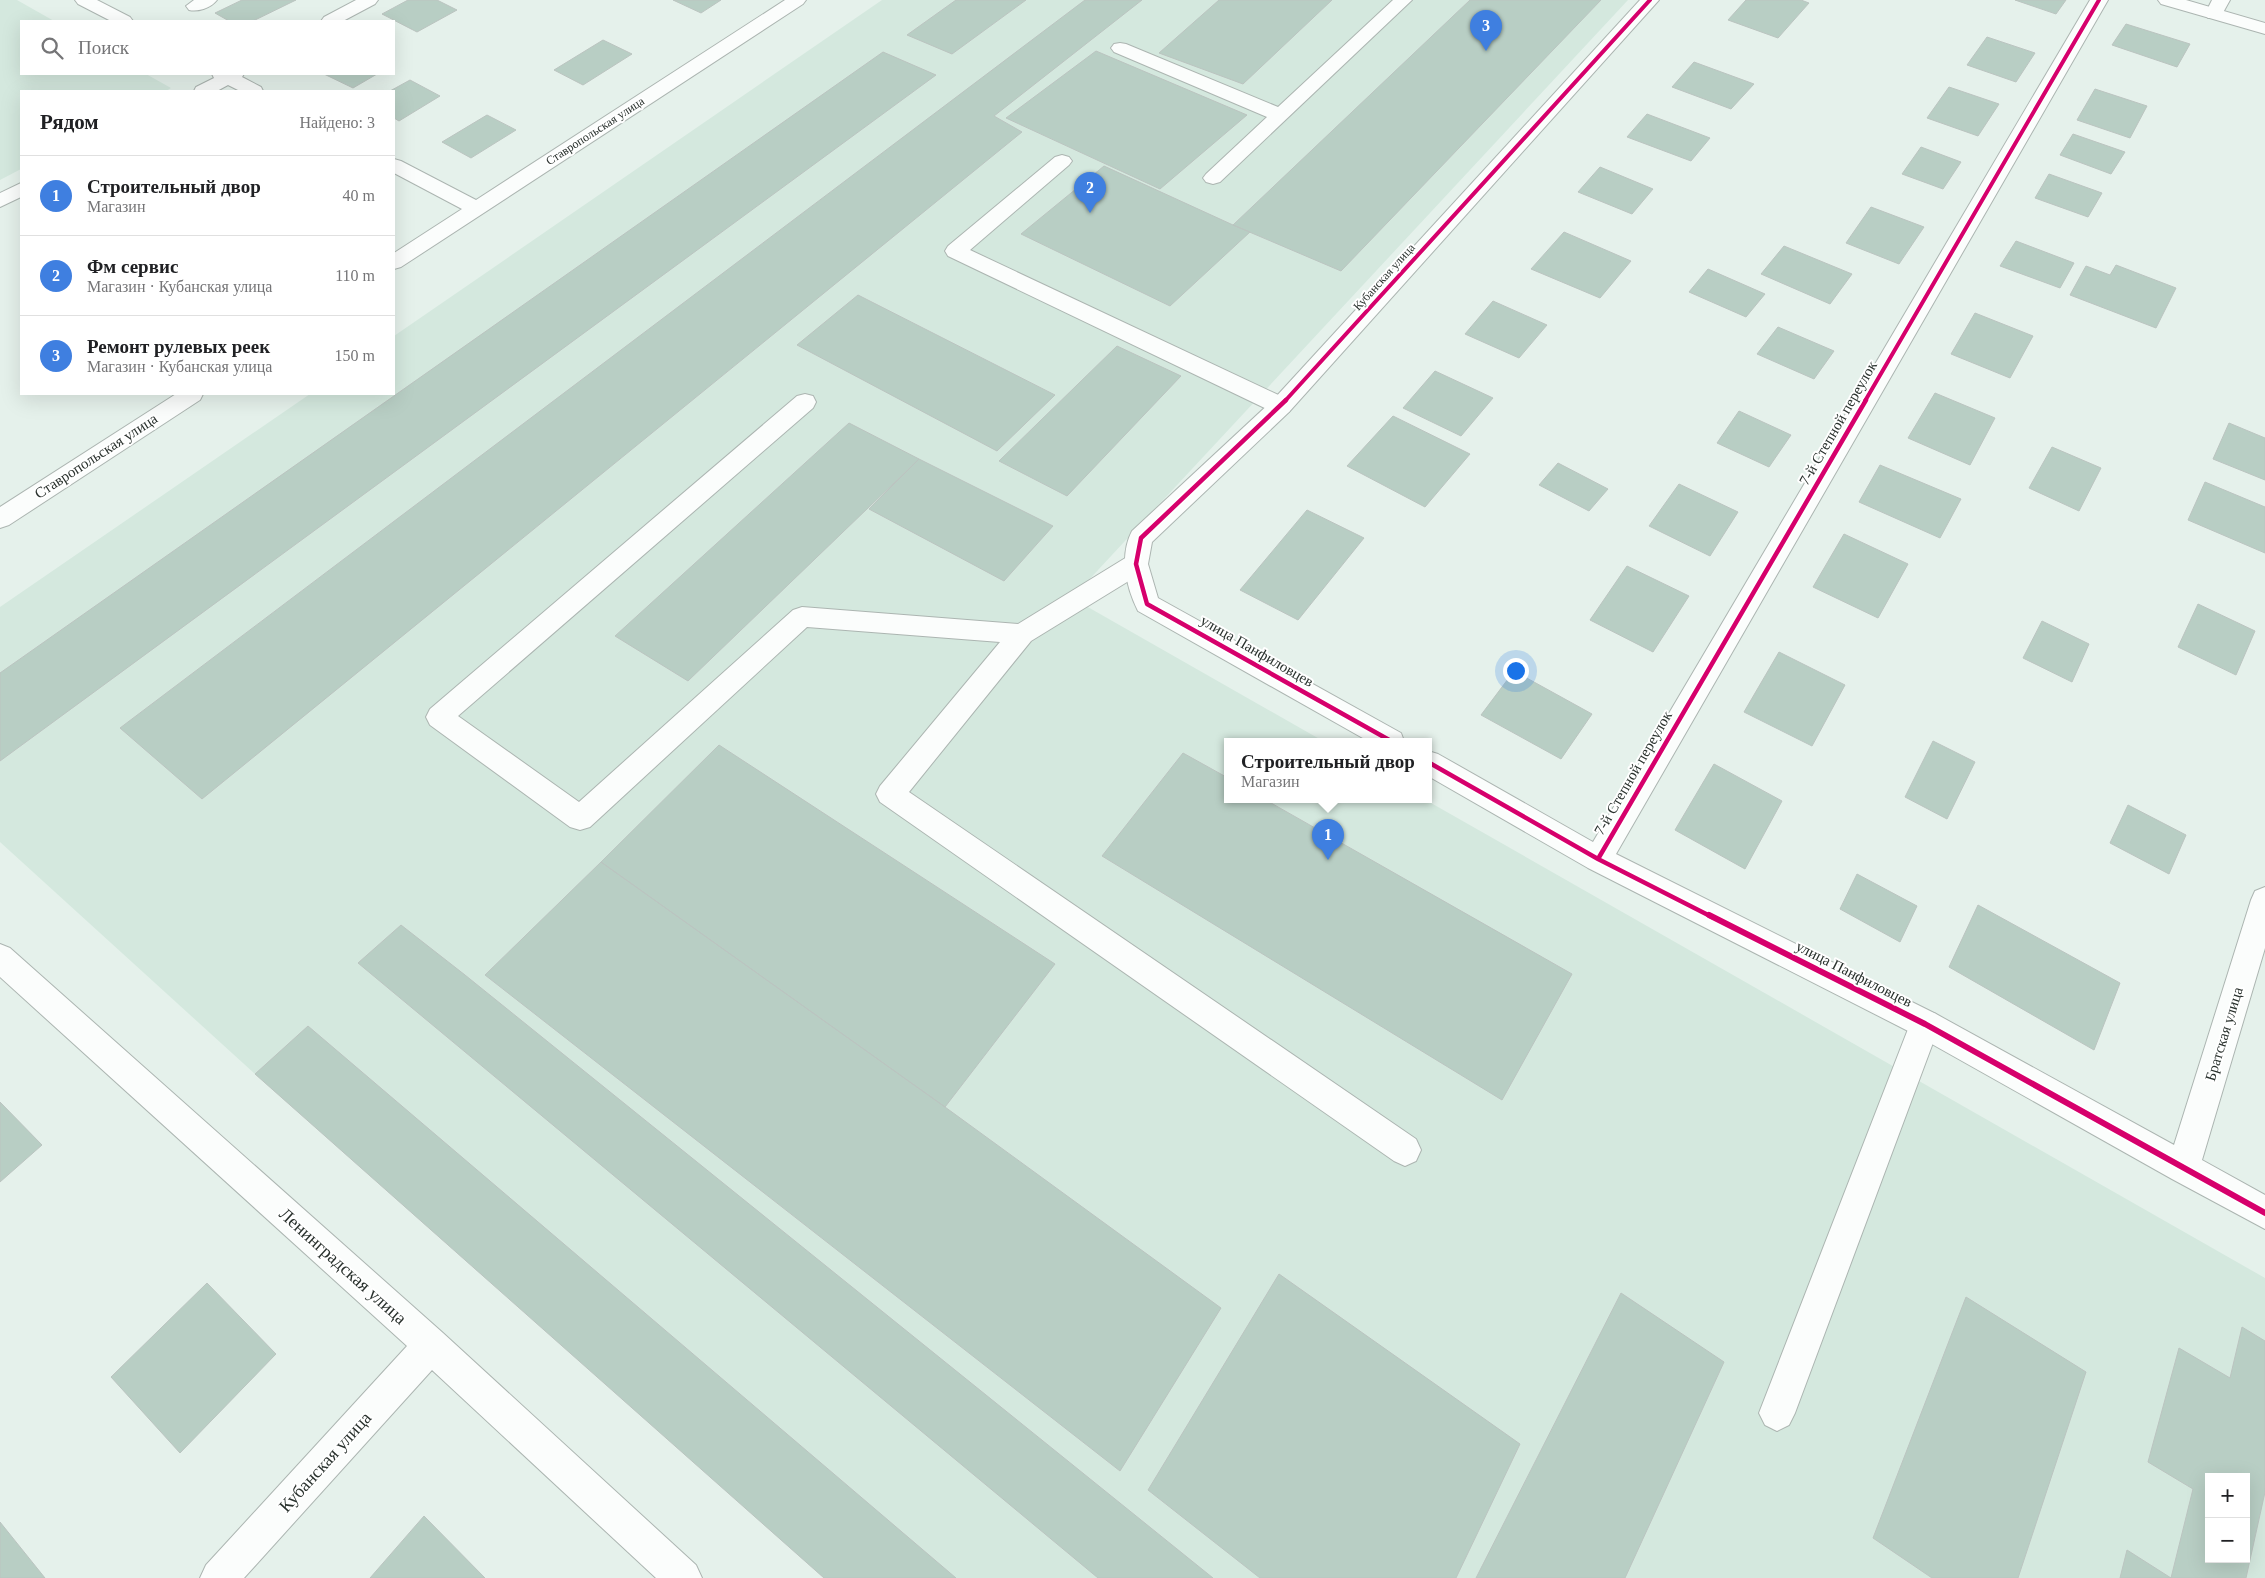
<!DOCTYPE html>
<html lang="ru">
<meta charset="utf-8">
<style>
:root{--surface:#fff;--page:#f6f6f6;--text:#202124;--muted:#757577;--line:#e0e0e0;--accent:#6b7470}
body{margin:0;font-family:Georgia,serif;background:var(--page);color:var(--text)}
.controls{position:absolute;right:15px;bottom:15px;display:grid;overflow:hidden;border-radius:0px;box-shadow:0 5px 20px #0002}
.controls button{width:45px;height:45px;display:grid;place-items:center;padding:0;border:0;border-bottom:1px solid var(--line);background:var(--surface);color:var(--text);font:25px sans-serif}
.you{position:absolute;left:1515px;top:670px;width:18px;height:18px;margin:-12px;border:4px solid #fff;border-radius:50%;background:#1a73e8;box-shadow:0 0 0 8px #1a73e833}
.badge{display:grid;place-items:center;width:32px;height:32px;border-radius:50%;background:var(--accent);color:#fff;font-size:16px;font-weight:700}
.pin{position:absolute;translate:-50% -41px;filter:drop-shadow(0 1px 2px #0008)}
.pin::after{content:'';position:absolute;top:26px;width:18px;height:15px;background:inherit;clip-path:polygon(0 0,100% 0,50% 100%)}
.popup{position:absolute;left:1224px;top:738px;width:208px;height:65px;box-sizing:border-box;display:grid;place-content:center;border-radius:0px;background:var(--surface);filter:drop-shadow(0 1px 4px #0005);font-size:16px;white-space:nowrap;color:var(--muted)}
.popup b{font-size:19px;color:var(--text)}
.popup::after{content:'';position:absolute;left:50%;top:100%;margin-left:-10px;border:10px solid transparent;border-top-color:var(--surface)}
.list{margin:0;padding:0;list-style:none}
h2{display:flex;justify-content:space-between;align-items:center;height:65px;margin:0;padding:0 20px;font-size:21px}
h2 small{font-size:16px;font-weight:400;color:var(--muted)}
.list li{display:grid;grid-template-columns:32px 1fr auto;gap:15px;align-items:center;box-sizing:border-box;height:80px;padding:0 20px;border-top:1px solid var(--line)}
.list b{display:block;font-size:19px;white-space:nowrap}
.list p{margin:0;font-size:16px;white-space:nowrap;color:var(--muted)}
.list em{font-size:16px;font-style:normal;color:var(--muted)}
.icon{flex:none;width:28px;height:28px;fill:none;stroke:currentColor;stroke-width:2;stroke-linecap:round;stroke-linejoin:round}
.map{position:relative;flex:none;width:2265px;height:1578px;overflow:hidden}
.search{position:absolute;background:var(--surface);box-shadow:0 5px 20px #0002;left:20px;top:20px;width:375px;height:55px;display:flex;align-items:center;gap:12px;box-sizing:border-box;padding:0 18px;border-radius:0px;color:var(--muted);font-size:19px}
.panel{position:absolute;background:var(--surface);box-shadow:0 5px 20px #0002;left:20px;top:90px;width:375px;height:305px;border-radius:0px}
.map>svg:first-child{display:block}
.built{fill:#d4e8de;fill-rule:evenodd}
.building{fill:#b8cec4;stroke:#bbc4c0;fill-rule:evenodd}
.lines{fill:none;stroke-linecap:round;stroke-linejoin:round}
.service-casing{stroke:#acb5b1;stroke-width:2}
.minor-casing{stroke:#acb5b1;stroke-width:2}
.service{fill:#fbfdfc;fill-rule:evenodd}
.minor{fill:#fbfdfc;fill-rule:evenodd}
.cycleway-far2-casing{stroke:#fff;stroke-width:6}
.cycleway-far1-casing{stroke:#fff;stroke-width:8}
.cycleway-casing{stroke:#fff;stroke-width:9}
.cycleway-far2{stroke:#d6006c;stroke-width:4}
.cycleway-far1{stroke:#d6006c;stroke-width:4.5}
.cycleway{stroke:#d6006c;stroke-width:6}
.labels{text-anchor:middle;stroke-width:4;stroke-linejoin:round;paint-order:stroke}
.far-street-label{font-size:12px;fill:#29312d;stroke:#fff}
.street-label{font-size:15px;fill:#29312d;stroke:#fff}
.near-street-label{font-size:18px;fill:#29312d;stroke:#fff}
</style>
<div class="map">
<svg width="2265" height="1578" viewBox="0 0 2265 1578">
<rect width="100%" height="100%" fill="#e5f1eb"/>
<!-- built -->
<path class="built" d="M 0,0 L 17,0 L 54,21 L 21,21 L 21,74 L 146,74 L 171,88 L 166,91 L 21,91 L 21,169 L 0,180 Z
M 882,0 L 1628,0 L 1072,598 L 1323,741 L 1228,741 L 1228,799 L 1424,799 L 2265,1278 L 2265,1578 L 824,1578 L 255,1074 L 0,842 L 0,607 L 310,394 L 394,394 L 394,336 ZM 2209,1477 L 2246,1477 L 2246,1559 L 2209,1559 Z"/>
<!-- building -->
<path class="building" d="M 242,0 L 296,0 L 253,21 L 229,21 L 215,13 Z
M 408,0 L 437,0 L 457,10 L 417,32 L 382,14 Z
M 673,0 L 721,0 L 701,13 Z
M 956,0 L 1026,0 L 952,54 L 907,35 Z
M 1085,0 L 1142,0 L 994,116 L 1022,132 L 202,799 L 120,728 Z
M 1219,0 L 1332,0 L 1243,84 L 1159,53 Z
M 1470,0 L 1601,0 L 1341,271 L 1233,225 Z
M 1746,0 L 1801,0 L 1809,3 L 1778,38 L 1728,20 Z
M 2015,0 L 2066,0 L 2056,14 Z
M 2126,24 L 2190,44 L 2177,67 L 2112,45 Z
M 1987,37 L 2035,53 L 2016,82 L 1967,65 Z
M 603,40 L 632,54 L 583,85 L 554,70 Z
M 1096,51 L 1247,115 L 1160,189 L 1006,118 Z
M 883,52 L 936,75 L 0,761 L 0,673 Z
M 1694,62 L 1754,84 L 1731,109 L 1672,87 Z
M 324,74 L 377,74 L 353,88 Z
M 410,80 L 440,96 L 399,121 L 394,118 L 394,91 L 390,91 Z
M 1949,87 L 1999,104 L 1978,136 L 1927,118 Z
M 2095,89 L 2147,106 L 2130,138 L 2077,120 Z
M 1647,114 L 1710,138 L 1691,161 L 1627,137 Z
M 487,115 L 516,130 L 471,158 L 442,142 Z
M 2073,134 L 2125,152 L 2111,174 L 2060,155 Z
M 1921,147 L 1961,162 L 1943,189 L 1902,174 Z
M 1104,166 L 1233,225 L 1250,232 L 1170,306 L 1021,234 Z
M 1600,167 L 1653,189 L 1632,214 L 1578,192 Z
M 2049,174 L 2102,193 L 2088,217 L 2035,198 Z
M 1871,207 L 1924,227 L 1899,264 L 1846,243 Z
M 1564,232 L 1631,261 L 1600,298 L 1531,269 Z
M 2016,241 L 2074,263 L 2060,288 L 2000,266 Z
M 1784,246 L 1852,274 L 1830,304 L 1761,274 Z
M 2116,265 L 2176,288 L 2156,328 L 2070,295 L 2086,266 L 2110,275 Z
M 1708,269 L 1765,294 L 1746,317 L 1689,292 Z
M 858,295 L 1055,395 L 997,451 L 797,345 Z
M 1493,301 L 1547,325 L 1519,358 L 1465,334 Z
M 1975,313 L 2033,336 L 2010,378 L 1951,354 Z
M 1778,327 L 1834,351 L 1814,379 L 1757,354 Z
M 1117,346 L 1181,376 L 1067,496 L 999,461 Z
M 1435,371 L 1493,398 L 1461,436 L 1403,408 Z
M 1935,393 L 1995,418 L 1970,465 L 1908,438 Z
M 1739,411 L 1791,435 L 1769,467 L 1717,443 Z
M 1393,416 L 1470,454 L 1425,507 L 1347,466 Z
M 849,423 L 919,459 L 688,681 L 615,636 Z
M 2229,423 L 2265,438 L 2265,480 L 2213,459 Z
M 2052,447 L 2101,468 L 2079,511 L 2029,488 Z
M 919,459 L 1053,526 L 1004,581 L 869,509 Z
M 1558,463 L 1608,489 L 1589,511 L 1539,485 Z
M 1880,465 L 1961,499 L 1940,538 L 1859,502 Z
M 2205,482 L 2265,507 L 2265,553 L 2188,520 Z
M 1679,484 L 1738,512 L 1710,556 L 1649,526 Z
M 1307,510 L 1364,538 L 1298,620 L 1240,590 Z
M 1844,534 L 1908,564 L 1878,618 L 1813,587 Z
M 1627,566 L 1689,596 L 1653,652 L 1590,620 Z
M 2198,604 L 2255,631 L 2236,675 L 2178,647 Z
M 2042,621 L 2089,644 L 2072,682 L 2023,658 Z
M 1779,652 L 1845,685 L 1812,746 L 1744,712 Z
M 1514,671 L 1592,714 L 1561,759 L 1481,715 Z
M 1933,741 L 1975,762 L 1947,819 L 1905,797 Z
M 719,745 L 1055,964 L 945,1107 L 601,862 Z
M 1183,753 L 1228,778 L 1228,799 L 1264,799 L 1572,974 L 1502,1100 L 1102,856 Z
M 1714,764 L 1782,801 L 1745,869 L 1675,830 Z
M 2128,805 L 2186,835 L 2169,874 L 2110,843 Z
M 601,862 L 945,1107 L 1221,1308 L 1120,1471 L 485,975 Z
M 1857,874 L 1917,906 L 1900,942 L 1840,909 Z
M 1978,905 L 2120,983 L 2094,1050 L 1949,967 Z
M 401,925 L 465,975 L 1213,1578 L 1098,1578 L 358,963 Z
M 308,1026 L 956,1578 L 824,1578 L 255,1074 Z
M 0,1102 L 42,1145 L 0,1182 Z
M 1279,1274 L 1520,1444 L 1456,1578 L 1260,1578 L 1148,1490 Z
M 207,1283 L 276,1354 L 180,1453 L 111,1377 Z
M 1621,1293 L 1724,1362 L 1625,1578 L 1476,1578 Z
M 1966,1297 L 2086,1372 L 2018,1578 L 1932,1578 L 1873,1538 Z
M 2242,1327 L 2265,1341 L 2265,1492 L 2246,1578 L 2120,1578 L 2127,1550 L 2171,1578 L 2193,1489 L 2148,1462 L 2179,1348 L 2230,1378 ZM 2209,1477 L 2246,1477 L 2246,1559 L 2209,1559 Z
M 424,1516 L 485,1578 L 370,1578 Z
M 0,1522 L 45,1578 L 0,1578 Z"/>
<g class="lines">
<!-- service casing -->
<g class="service-casing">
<path id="service" d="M 194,0 L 217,0 C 211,8 198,12 189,10 L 186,6 Z
M 1393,0 L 1412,0 L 1220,182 L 1213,184 L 1206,182 L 1203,178 L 1206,174 L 1267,117 L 1114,52 L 1111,48 L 1114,44 L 1120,43 L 1126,44 L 1278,107 Z
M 2212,0 L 2230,0 L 2220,18 L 2208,18 L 2205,14 Z
M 1062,155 L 1069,157 L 1072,161 L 1069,165 L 970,250 L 1289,400 L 1292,406 L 1289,412 L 1281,414 L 1273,412 L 948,256 L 945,251 L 948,246 L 1055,157 Z
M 805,394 L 813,396 L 816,402 L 813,408 L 458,716 L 579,802 L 793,610 L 802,607 L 1018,624 L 1127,557 L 1136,555 L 1145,557 L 1148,564 L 1145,571 L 1031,641 L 909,792 L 1416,1139 L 1421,1150 L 1416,1161 L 1405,1166 L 1394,1161 L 880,802 L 876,794 L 880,786 L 1000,642 L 807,627 L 590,827 L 580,830 L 570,827 L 430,725 L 426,717 L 430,709 L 797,396 Z
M 1925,1010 L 1936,1014 L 1940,1024 L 1795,1413 L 1789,1425 L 1777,1431 L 1765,1425 L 1759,1413 L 1910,1024 L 1914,1014 Z"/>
</g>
<!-- minor casing -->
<g class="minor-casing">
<path id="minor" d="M 75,0 L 97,0 L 130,17 L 133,21 L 111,21 L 78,4 Z
M 356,0 L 378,0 L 375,4 L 343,21 L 321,21 L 324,17 Z
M 785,0 L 806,0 L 803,4 L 401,267 L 394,269 L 394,253 L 462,209 L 394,173 L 394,159 L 401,161 L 476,200 Z
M 1640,0 L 1659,0 L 1289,412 L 1152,542 L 1148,564 L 1158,598 L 1401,733 L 1404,741 L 1368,741 L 1138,611 C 1126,587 1119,556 1132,531 L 1273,400 Z
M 2090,0 L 2108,0 L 1616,854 L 1936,1014 L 2174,1145 L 2251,900 L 2255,891 L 2265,887 L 2265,948 L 2202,1160 L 2265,1195 L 2265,1229 L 2172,1179 L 1914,1034 L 1588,868 L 1428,776 L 1428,751 L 1438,754 L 1593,842 Z
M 2158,0 L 2186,0 L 2265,23 L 2265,34 L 2161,4 Z
M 212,74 L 244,74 L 242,77 L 261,87 L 263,91 L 240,91 L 228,85 L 217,91 L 194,91 L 196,87 L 214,78 Z
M 21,183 L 21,197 L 0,207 L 0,193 Z
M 176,394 L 203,394 L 200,400 L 9,525 L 0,528 L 0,507 Z
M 0,944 L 10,948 L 443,1333 L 696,1565 L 702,1578 L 656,1578 L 432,1370 L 244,1578 L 200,1578 L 206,1565 L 407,1346 L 0,977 Z"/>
</g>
<!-- service -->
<use href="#service" class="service"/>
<!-- minor -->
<use href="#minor" class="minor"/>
<!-- cycleway-far2 casing -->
<g class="cycleway-far2-casing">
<path id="cycleway-far2" d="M 1285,401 L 1650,0
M 1865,401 L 2099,0"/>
</g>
<!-- cycleway-far1 casing -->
<g class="cycleway-far1-casing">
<path id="cycleway-far1" d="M 1286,400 L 1141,538 L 1136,564 L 1147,604 L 1391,741
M 1428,762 L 1598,859 L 1712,917
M 1598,859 L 1866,400"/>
</g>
<!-- cycleway casing -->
<g class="cycleway-casing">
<path id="cycleway" d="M 1709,915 L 1925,1024 L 2265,1213"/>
</g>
<!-- cycleway-far2 -->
<use href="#cycleway-far2" class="cycleway-far2"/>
<!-- cycleway-far1 -->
<use href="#cycleway-far1" class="cycleway-far1"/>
<!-- cycleway -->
<use href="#cycleway" class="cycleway"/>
</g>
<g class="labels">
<!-- far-street labels -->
<g class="far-street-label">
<text transform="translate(595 131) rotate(-33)" y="4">Ставропольская улица</text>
<text transform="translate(1384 277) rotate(-48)" y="4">Кубанская улица</text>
</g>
<!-- street labels -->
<g class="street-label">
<text transform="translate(1838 423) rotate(-60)" y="5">7-й Степной переулок</text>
<text transform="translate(96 456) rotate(-33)" y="5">Ставропольская улица</text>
<text transform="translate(1257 651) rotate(30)" y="5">улица Панфиловцев</text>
<text transform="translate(1633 773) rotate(-60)" y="5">7-й Степной переулок</text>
<text transform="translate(1854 974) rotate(27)" y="5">улица Панфиловцев</text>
<text transform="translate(2224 1034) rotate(-73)" y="5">Братская улица</text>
</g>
<!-- near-street labels -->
<g class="near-street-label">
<text transform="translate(343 1266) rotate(42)" y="6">Ленинградская улица</text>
<text transform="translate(325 1462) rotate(-48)" y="6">Кубанская улица</text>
</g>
</g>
</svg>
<div class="controls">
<button>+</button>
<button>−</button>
</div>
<div class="you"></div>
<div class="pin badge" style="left:1328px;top:860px;background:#3f7fe0">1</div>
<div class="popup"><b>Строительный двор</b>Магазин</div>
<div class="pin badge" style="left:1090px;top:213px;background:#3f7fe0">2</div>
<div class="pin badge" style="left:1486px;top:51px;background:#3f7fe0">3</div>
<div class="search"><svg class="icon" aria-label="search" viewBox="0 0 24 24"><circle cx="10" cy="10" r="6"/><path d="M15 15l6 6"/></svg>Поиск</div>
<section class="panel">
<h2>Рядом<small>Найдено: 3</small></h2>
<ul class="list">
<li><span class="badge" style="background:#3f7fe0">1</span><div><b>Строительный двор</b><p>Магазин</p></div><em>40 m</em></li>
<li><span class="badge" style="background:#3f7fe0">2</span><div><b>Фм сервис</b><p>Магазин · Кубанская улица</p></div><em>110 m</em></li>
<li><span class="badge" style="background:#3f7fe0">3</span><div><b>Ремонт рулевых реек</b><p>Магазин · Кубанская улица</p></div><em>150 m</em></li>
</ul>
</section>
</div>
